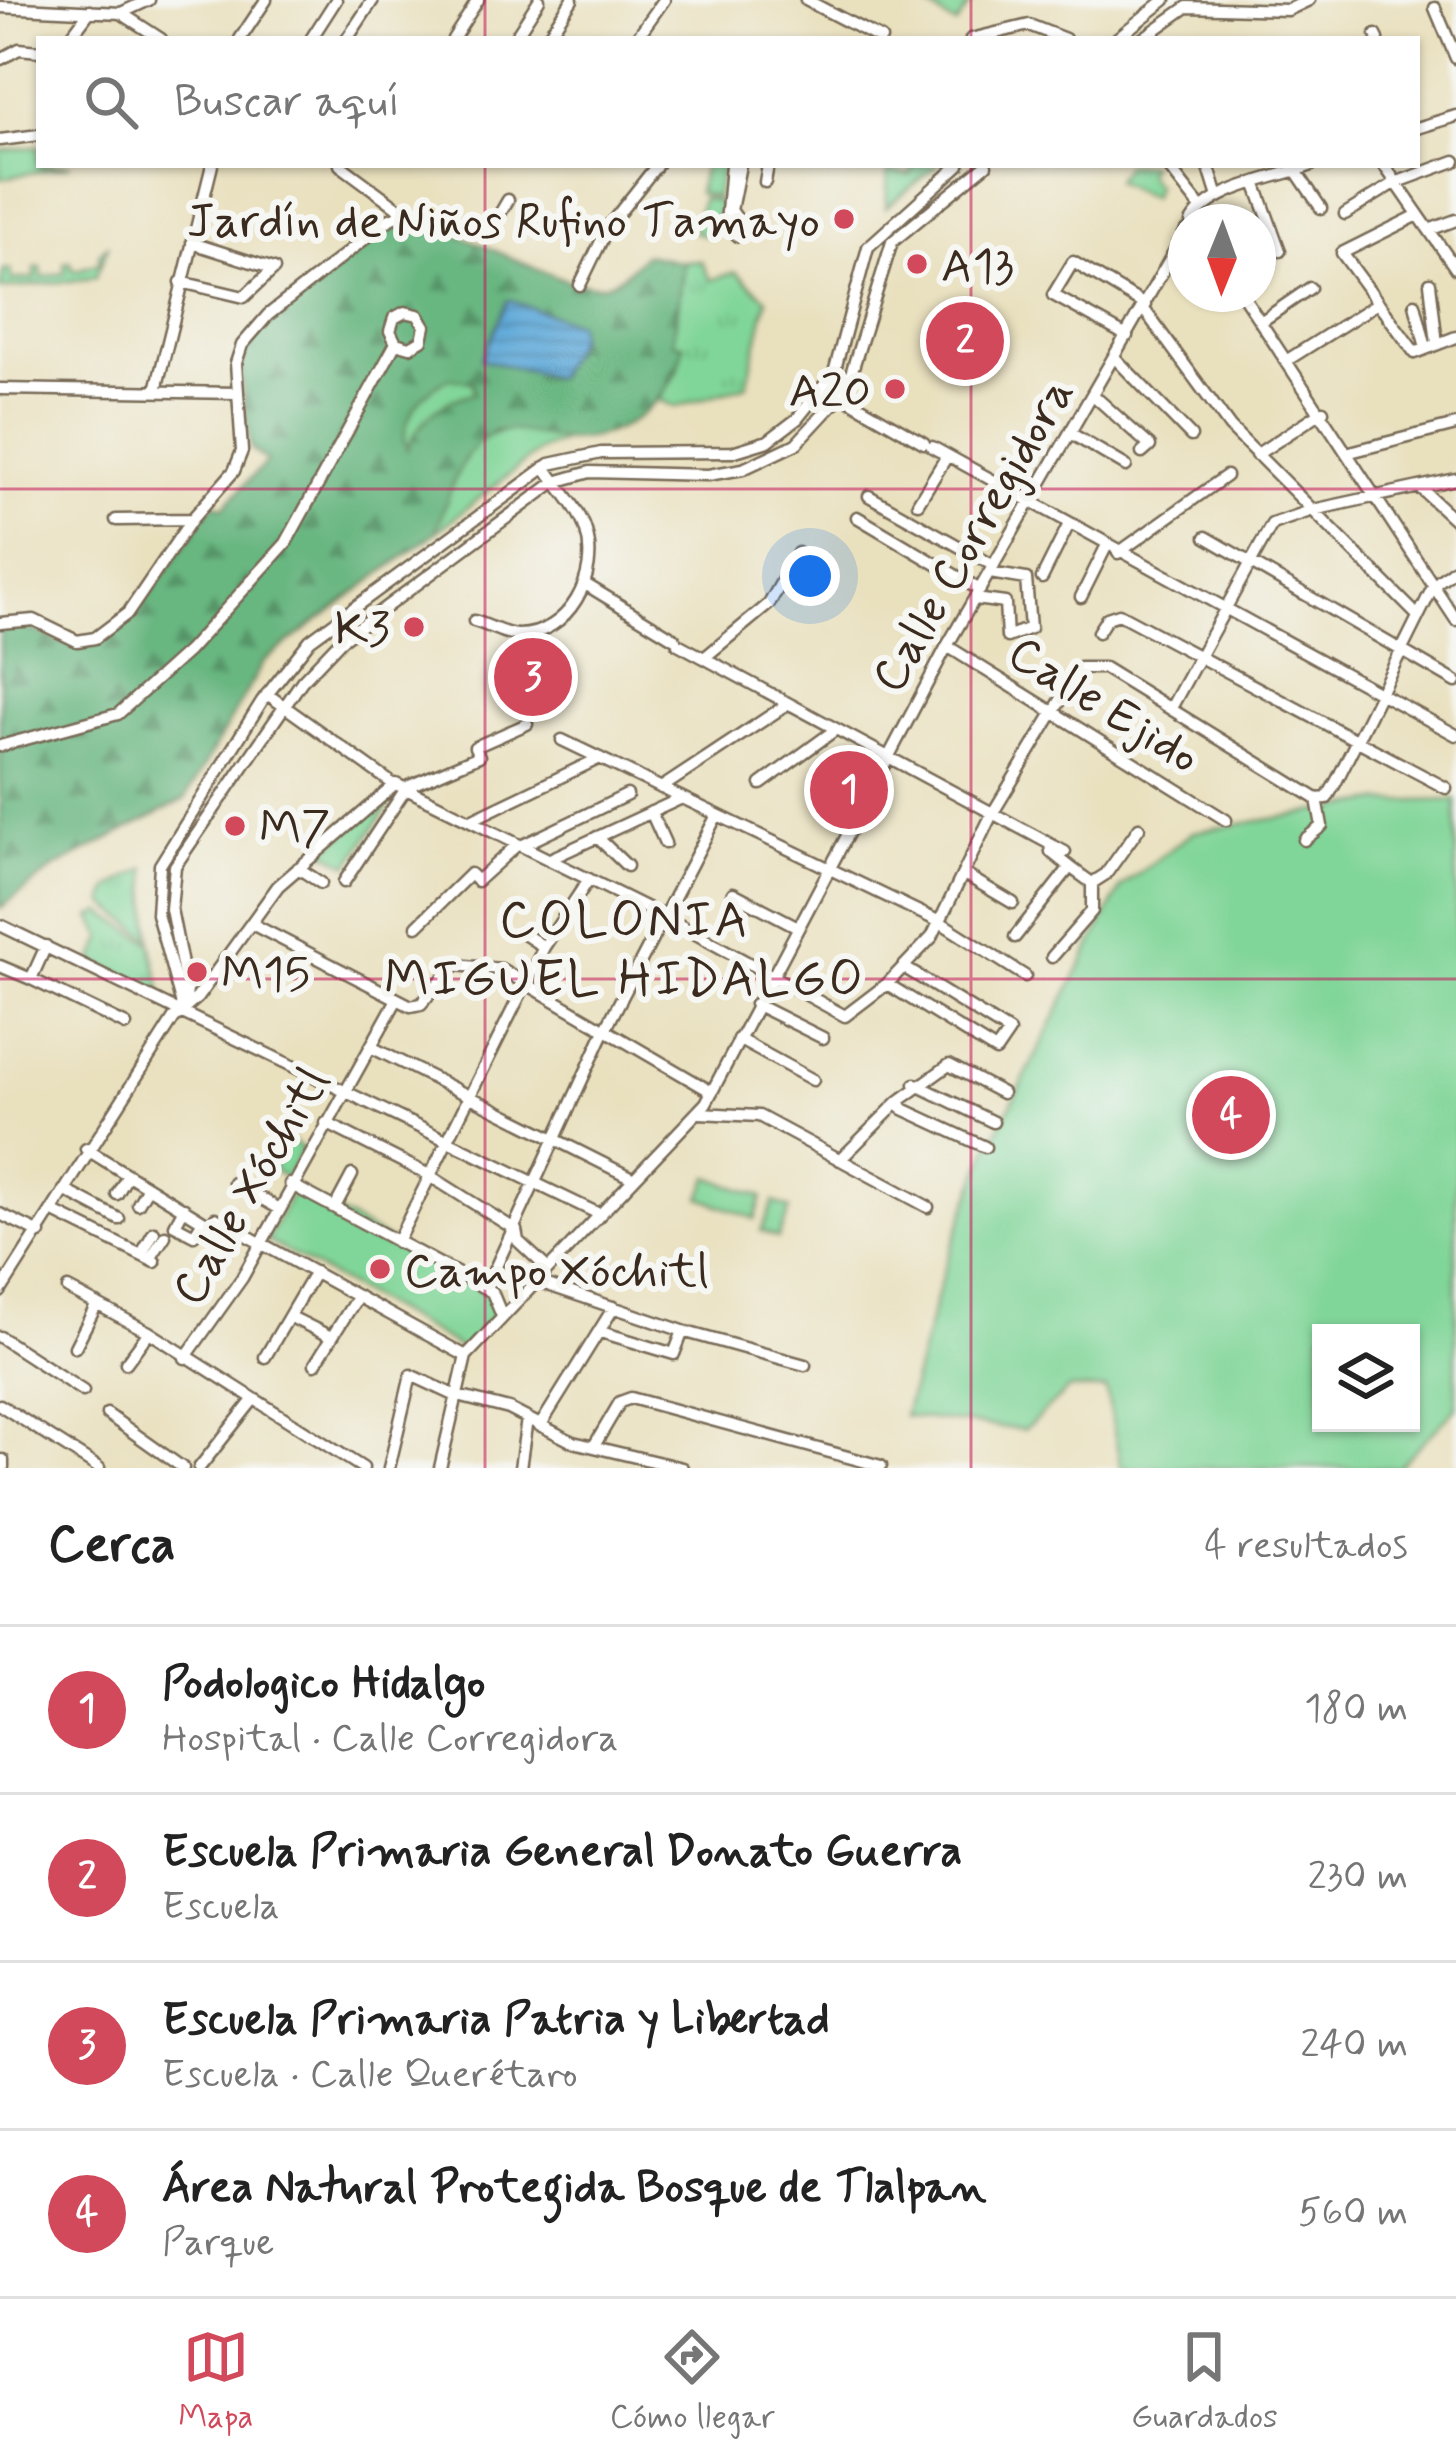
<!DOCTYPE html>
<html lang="es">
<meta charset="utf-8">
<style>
:root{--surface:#fff;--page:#f6f6f6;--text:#222;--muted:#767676;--line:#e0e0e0;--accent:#d1495b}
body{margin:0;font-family:Mynerve,sans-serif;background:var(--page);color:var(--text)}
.controls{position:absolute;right:36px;bottom:36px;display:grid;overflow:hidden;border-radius:0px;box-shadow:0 3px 9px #0004}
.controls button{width:108px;height:108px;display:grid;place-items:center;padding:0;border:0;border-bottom:3px solid var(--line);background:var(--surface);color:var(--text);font:60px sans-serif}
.compass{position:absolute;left:1168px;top:204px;width:108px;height:108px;border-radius:50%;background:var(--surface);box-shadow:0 3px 9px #0004;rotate:181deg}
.you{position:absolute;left:810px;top:576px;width:42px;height:42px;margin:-30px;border:9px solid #fff;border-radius:50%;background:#1a73e8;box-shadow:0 0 0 18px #1a73e833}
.badge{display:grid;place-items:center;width:78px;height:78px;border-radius:50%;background:var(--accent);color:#fff;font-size:39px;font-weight:700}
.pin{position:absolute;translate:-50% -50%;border:6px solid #fff;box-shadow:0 3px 12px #0006}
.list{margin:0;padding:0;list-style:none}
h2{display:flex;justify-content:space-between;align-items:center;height:156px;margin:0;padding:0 48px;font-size:51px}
h2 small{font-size:39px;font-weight:400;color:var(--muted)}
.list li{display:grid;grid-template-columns:78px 1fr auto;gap:36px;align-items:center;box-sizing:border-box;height:168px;padding:0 48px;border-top:3px solid var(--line)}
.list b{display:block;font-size:45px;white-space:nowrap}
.list p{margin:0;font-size:39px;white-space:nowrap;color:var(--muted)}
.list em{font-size:39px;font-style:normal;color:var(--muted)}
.icon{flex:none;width:66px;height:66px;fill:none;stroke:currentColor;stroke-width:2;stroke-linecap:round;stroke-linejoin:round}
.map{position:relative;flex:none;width:1456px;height:1468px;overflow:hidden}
.search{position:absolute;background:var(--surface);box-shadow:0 3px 9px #0004;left:36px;right:36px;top:36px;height:132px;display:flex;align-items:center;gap:30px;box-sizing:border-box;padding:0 42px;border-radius:0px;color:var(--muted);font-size:45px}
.sheet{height:828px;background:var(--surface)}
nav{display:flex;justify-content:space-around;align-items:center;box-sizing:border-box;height:168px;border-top:3px solid var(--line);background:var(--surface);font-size:33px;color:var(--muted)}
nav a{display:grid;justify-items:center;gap:6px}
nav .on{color:var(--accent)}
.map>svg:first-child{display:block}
.grass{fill:url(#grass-tufts);stroke:#5e805b;stroke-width:3}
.forest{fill:url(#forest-firs);stroke:#52704f;stroke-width:3}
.park{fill:#80d598;stroke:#5e805b;stroke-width:3;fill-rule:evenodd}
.water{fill:url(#water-rules);stroke:#4e6a7c;stroke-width:3}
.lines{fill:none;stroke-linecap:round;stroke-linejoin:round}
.minor-casing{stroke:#786a56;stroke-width:15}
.minor{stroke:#fff;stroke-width:10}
.grid{fill:none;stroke:#c2185b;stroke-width:3;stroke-opacity:0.55}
.poi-dot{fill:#d1495b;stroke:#f6f6f2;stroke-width:4.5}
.labels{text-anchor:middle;stroke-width:12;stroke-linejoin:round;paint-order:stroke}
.poi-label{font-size:48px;fill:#3b2a1e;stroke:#f6f6f2;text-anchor:start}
.street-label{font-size:48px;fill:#3b2a1e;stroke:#f6f6f2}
.neighbourhood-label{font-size:51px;letter-spacing:3px;fill:#3b2a1e;stroke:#f6f6f2}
</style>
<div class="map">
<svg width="1456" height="1468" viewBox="0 0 1456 1468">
<defs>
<pattern id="grass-tufts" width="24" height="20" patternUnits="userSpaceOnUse" patternTransform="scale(3)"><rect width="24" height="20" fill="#80d598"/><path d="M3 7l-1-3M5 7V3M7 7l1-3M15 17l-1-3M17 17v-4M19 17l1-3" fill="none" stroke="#70b783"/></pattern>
<pattern id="forest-firs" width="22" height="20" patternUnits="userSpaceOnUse" patternTransform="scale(3)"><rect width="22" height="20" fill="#68b680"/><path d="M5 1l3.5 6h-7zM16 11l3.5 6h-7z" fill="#579468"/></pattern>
<pattern id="water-rules" width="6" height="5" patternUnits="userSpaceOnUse" patternTransform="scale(3)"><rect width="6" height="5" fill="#62abda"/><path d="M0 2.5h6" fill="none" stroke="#528bb0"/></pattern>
</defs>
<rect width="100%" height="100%" fill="#f6f6f2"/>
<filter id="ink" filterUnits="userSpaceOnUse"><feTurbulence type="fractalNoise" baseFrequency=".00833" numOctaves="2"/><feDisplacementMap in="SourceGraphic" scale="24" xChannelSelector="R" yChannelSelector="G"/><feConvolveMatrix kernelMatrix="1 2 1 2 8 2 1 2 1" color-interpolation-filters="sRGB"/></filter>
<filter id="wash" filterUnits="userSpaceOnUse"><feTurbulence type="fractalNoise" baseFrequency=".004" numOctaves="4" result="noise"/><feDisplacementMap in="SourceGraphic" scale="48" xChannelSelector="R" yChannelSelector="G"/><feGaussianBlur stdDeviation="2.7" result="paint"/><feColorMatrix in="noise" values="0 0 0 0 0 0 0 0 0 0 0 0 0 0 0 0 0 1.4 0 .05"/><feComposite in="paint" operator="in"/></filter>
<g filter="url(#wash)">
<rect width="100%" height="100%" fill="#e9e0be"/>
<!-- grass -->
<path class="grass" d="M 39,146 L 39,165 L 71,165 L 0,179 L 0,151 Z
M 913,165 L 938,165 L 886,207 L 888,171 L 910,175 Z
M 1125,165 L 1150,165 L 1146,173 L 1156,186 L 1151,198 L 1115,181 Z
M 109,244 L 95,278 L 0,289 L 4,270 L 11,270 L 12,280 L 35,278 L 35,268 L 41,267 L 42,277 L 65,273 L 64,263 L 70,262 L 73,271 L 100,263 L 99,254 Z
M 701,261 L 711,280 L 736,272 L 767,299 L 747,385 L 676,407 L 659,400 L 678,371 L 683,346 L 673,343 L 684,262 Z
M 146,868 L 151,939 L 104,903 L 110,888 Z
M 102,912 L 151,943 L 162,993 L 93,961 L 103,939 L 92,917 Z"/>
<!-- forest -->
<path class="forest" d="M 404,222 C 465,222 562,298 608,283 C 622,279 634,264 645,254 L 684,262 L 673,342 L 684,345 C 670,409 615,446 550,439 C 530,438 514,429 494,431 L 465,458 L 435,533 L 264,661 L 185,799 L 54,868 L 0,908 L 0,627 C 44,624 51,646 81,646 C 125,647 188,537 214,503 L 224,507 L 267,461 L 251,449 C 248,423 240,391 242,364 C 247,318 365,244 404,222 Z"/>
<!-- park -->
<path class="park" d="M 933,0 L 973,0 L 956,25 L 928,7 Z
M 704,165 L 722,167 L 716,197 L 698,193 Z
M 702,198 L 720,202 L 712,237 L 694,232 Z
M 451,378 L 472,382 L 474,393 C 440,401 422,417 407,449 C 397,421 425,387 451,378 Z
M 511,430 L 564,440 L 539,451 L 435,533 C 451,494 461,432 511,430 Z
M 398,792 L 349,865 L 324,851 L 395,792 Z
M 1456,800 L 1456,1408 L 1397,1468 L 1121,1468 L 1106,1389 L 1069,1389 L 1024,1430 L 904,1416 L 946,1262 L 987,1152 L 1121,887 L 1193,832 L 1373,802 ZM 1321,1333 L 1411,1333 L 1411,1423 L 1321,1423 Z
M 289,1140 L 303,1148 L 286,1178 L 272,1169 Z
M 709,1177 L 762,1197 L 755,1219 L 701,1198 Z
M 294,1189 L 493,1297 L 497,1311 L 464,1350 L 267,1241 Z
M 774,1202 L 790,1209 L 778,1238 L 761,1231 Z"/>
<!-- water -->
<path class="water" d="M 508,300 L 577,323 L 578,337 L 555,378 L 481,359 Z"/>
</g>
<g filter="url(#ink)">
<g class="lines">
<!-- minor casing -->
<g class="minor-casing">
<path id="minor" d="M 806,0 L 881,39
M 0,7 L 121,13 L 149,0
M 1435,8 L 1456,58
M 121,13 L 161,39
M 1376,35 L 1378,39
M 69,39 L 90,11
M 240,39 L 266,0
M 311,39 L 336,0
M 347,39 L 373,0
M 453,39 L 478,0
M 514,39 L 539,0
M 546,39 L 572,0
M 636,39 L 664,0
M 971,39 L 1029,25 L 1065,39
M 1116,39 L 1165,0
M 1142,39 L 1187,7 L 1288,10 L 1309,0
M 1,59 L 19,49 L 39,51
M 1417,128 L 1456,116
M 0,140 L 39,135
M 340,165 L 405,213
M 731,165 L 726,224 L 738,236 L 749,225
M 740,165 L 731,210 L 740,223
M 1167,165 L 1200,207
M 1208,165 L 1218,197
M 1384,165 L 1456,269
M 1296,171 L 1321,208
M 765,182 L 768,165
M 1256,185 L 1280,251
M 1345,214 L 1395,183 L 1455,161
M 1418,215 L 1342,253 L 1415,353 L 1456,337
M 1191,222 C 1212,186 1275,179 1312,165
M 1429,230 L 1456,220
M 181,282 L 244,297 L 274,269 L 192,243
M 1430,283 L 1437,344
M 580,285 L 608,227 L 657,165
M 1242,294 L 1456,620
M 1415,304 L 1426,348
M 1143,308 L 1230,427 L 1417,615
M 1262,321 L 1310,288
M 1127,336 L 1053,295 L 1073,262 L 1145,305
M 1115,358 L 1191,436
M 1289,359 L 1378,303
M 0,389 L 238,393
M 156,390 L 212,165
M 839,394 L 924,443
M 1092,394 L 1150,446 L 1142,453
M 1070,433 L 1126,466
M 932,447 L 1456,735
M 1350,452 L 1456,425
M 1256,455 L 1323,411
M 1419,487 L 1456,521
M 869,496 L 994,566
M 918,503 L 947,456
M 857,517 L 980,590
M 116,520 L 192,519
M 1206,537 L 1456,682
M 1118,553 L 1226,476
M 1042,578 L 1068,526
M 585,584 L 675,639
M 1081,597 L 1106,547
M 975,599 L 1005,603 L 1007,637 L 1030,628 L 1026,579 L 990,573
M 474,621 C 489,625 504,635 518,635 C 569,635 600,575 586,531 C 579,507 558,487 545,467
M 0,623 L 34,620 L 77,641 L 95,638 L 128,613 L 192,519 L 234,471 L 242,451 L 236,363 L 242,345 L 268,315 L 390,219 C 424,205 456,223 487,236 L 508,200
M 1098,632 L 1107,618 L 1119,614 L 1446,788
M 678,644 L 1065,852
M 947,646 L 1226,820
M 704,658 L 769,604 L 798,553
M 267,694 L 389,781
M 1171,708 L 1272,524 L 1313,510 L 1456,479
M 562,740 L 940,922 L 1025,976
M 0,746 L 118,714 L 188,651 L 286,543 L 396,343 L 390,331 L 394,318 L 405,312 L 418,315 L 425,326 L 422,340 L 410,347 L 396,343
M 761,784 L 835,730
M 661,788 L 788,704
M 1317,799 L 1327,798 L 1336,782 L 1434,585 L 1456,568
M 651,812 L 665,843
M 471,820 L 600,758
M 597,837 L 627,866
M 1304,840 L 1322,826 L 1317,799
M 521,846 L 627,795
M 550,859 L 682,798
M 298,868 L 321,883
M 964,874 L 1013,903
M 344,882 L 407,787 L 479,756 L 475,747 L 527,724
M 1092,883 L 1106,874 L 1139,828
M 733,893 L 796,926
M 252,924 L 411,1006 L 421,1004 L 454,965 L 501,969 L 712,1092
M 0,925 L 597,1213
M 417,926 L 470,874 L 477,881 L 518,844
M 521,932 L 544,947
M 1015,937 L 1070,867 L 1051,852 L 1050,844
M 46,946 L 31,979 L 126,1025
M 1052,957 L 1092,911 L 1092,883 L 1070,867
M 0,966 L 31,979
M 887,984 L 996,1051 L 1009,1032 L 905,968
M 755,1004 L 823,1038
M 185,1006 L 187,990 L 171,909 L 175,866 L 302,681 L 340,641 L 555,482 L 590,472 L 708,475 L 743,469 L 796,444 L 846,390 L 892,242 L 986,165
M 183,1009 L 157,914 L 160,865 L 262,701 L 310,640 L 550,464 L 601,453 L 732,452 L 768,441 L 797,419 L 834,373 L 868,247 L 959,165
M 738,1039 L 813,1080
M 371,1047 L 632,1178
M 915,1084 L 993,1122
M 899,1101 L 949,1065 L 1002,1093
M 699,1113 L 759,1116 L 928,1207
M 326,1123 L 427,1174 L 516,1230 L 518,1241 L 547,1268
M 86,1149 L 203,1221 L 194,1235 L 175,1225 L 184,1208
M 840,1160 L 899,1101 L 903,1109 L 985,1147
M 234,1183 L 278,1208
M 290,1184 L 492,1292 L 502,1316
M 64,1190 L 119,1219
M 117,1194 L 128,1175
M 138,1204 L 148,1187
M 335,1207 L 352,1175
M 52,1211 L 155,1262
M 0,1214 L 40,1233
M 215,1218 L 466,1356
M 397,1242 L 544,947 L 589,879
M 141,1255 L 154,1232
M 150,1259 L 165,1236
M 536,1281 L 686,1332 L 805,1365
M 486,1288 L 605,1030 L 717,815
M 68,1289 L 149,1332 L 363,1468
M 0,1292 L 174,1018 L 197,998 L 278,886 L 396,784 L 663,916 L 845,1016 L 887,984 L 932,937 L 991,816 L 1080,668 L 1104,668 L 1317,799
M 289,1316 L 331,1337
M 601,1332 L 674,1354 L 683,1331
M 0,1337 L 83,1391
M 75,1347 L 97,1304
M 265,1357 L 315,1272
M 185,1358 L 242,1278 L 396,1001
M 126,1363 L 149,1332
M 315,1364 L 358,1296
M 0,1405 L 99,1468
M 107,1414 L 183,1468
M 540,1426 L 614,1307
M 594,1446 L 620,1402 L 631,1398 L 881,1466
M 3,1468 L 3,1460
M 199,1468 L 253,1400
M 389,1468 L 411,1375 L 454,1395 L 509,1409 L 573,1442 L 682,1468
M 440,1468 L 466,1356 L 706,1103 L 947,646 L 1186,231
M 520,1468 L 527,1419"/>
</g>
<!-- minor -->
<use href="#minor" class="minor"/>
</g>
</g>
<!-- grid -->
<path class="grid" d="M 485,0 L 485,39M 971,0 L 971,39M 485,165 L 485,1468M 971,165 L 971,1468M 0,489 L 1456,489M 0,979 L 1456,979"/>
<!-- markers -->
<g class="poi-dot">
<circle cx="844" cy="219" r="12"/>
<circle cx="917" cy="264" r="12"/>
<circle cx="895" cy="389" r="12"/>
<circle cx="414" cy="627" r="12"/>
<circle cx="235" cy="826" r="12"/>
<circle cx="197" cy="972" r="12"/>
<circle cx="380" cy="1269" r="12"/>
</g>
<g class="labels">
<!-- poi labels -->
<g class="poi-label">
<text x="820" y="236" text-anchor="end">Jardín de Niños Rufino Tamayo</text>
<text x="941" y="281">A13</text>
<text x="871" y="406" text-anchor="end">A20</text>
<text x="390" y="644" text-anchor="end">K3</text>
<text x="259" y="843">M7</text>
<text x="221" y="989">M15</text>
<text x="404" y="1286">Campo Xóchitl</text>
</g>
<!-- street labels -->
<g class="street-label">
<text transform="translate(971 534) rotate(-60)" y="17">Calle Corregidora</text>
<text transform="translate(1105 703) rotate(32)" y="17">Calle Ejido</text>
<text transform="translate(249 1185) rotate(-60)" y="17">Calle Xóchitl</text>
</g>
<!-- neighbourhood labels -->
<g class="neighbourhood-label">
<text x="625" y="936">COLONIA<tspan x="625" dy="59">MIGUEL HIDALGO</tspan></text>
</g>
</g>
</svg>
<div class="controls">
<button><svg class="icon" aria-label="layers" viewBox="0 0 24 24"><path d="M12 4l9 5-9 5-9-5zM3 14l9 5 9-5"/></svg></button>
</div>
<svg class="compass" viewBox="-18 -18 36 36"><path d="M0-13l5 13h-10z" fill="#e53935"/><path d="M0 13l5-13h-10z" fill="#767676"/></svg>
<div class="you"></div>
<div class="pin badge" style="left:849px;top:790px">1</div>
<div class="pin badge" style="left:965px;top:341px">2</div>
<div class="pin badge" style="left:533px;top:677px">3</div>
<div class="pin badge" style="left:1231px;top:1115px">4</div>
<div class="search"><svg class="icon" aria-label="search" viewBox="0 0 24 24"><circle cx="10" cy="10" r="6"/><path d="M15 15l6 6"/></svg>Buscar aquí</div>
</div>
<section class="sheet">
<h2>Cerca<small>4 resultados</small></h2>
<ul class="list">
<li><span class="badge">1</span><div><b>Podologico Hidalgo</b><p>Hospital · Calle Corregidora</p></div><em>180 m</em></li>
<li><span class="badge">2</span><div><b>Escuela Primaria General Donato Guerra</b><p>Escuela</p></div><em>230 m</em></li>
<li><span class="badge">3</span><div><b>Escuela Primaria Patria y Libertad</b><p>Escuela · Calle Querétaro</p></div><em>240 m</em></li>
<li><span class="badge">4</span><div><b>Área Natural Protegida Bosque de Tlalpan</b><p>Parque</p></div><em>560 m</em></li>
</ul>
</section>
<nav>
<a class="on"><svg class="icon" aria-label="map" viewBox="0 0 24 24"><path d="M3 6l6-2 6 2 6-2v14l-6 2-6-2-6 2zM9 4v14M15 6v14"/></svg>Mapa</a>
<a><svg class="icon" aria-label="directions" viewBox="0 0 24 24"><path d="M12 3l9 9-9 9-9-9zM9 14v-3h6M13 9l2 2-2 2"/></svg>Cómo llegar</a>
<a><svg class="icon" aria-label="saved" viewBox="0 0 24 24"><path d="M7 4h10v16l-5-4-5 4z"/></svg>Guardados</a>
</nav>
